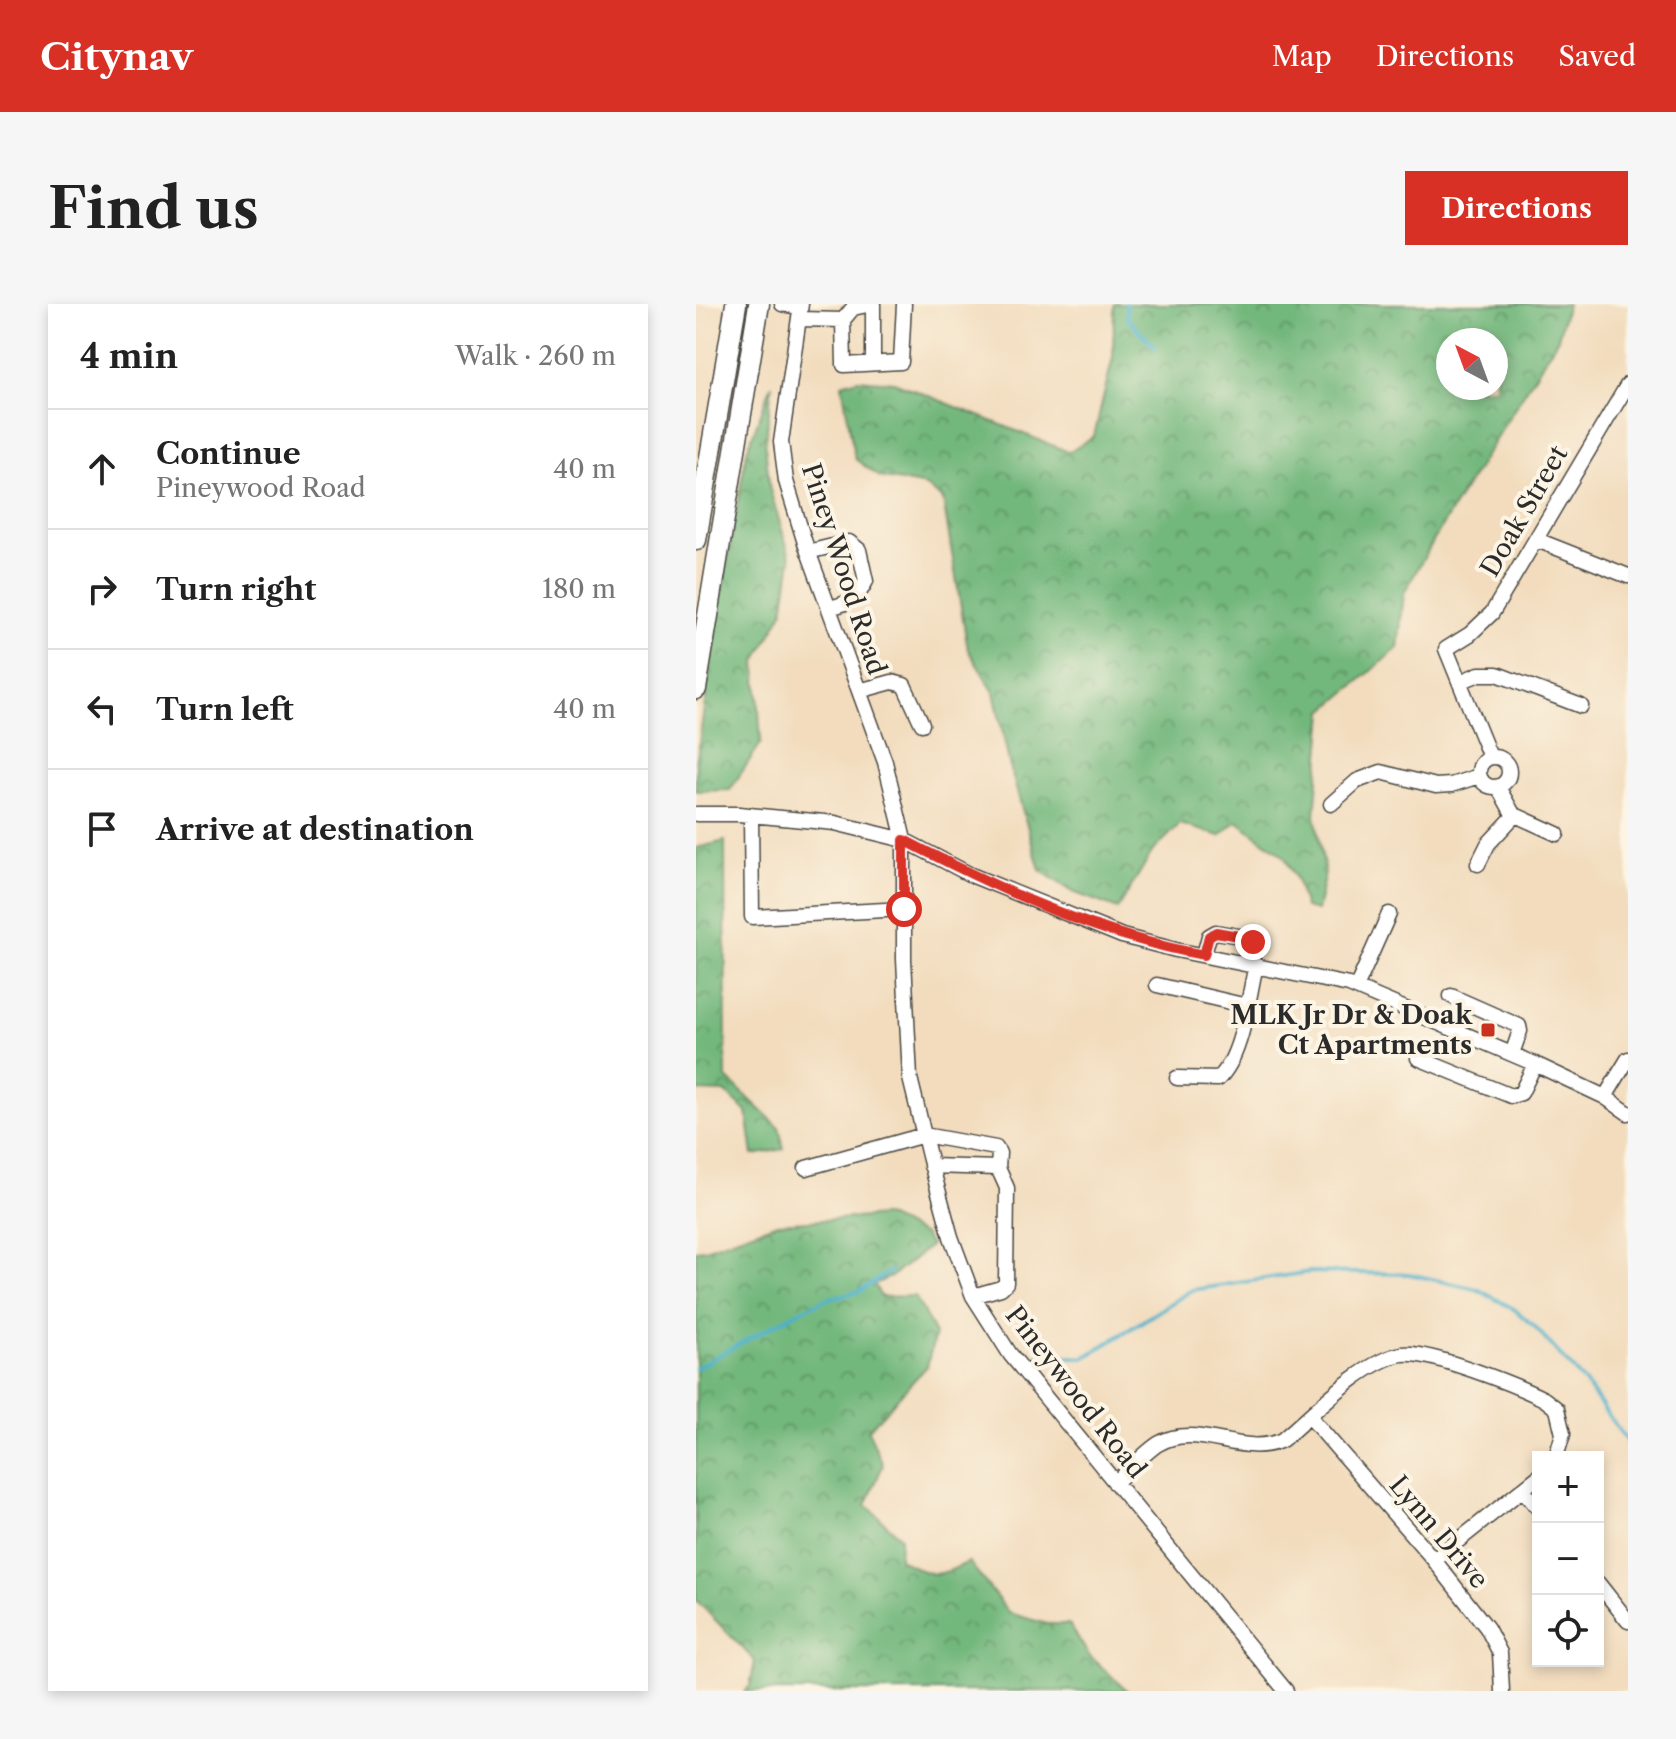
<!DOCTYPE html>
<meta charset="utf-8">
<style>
:root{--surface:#fff;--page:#f6f6f6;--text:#222;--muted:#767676;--line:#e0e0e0;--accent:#d93025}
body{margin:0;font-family:"Libre Caslon Text",serif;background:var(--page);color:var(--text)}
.controls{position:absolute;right:24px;bottom:24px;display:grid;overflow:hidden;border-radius:0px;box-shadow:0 4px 12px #0003}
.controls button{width:72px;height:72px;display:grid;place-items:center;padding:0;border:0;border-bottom:2px solid var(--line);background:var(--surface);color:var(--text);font:40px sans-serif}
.compass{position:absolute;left:740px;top:24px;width:72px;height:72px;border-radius:50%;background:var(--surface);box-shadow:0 4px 12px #0003;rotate:319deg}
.stop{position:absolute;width:24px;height:24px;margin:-18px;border:6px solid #d93025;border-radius:50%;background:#fff}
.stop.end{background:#d93025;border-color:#fff;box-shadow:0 2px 8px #0008}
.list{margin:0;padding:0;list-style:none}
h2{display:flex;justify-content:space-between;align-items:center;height:104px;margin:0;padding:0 32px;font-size:34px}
h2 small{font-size:26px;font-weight:400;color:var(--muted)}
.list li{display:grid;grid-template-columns:52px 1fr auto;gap:24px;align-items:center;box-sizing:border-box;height:120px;padding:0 32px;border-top:2px solid var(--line)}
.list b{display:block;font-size:30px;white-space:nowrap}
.list p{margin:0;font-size:26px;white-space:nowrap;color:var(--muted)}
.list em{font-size:26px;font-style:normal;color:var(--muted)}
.icon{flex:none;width:44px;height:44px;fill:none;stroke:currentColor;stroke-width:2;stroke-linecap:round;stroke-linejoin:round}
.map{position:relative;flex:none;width:932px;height:1387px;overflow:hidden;border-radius:0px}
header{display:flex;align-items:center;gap:48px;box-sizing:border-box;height:112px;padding:0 40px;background:var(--accent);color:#fff}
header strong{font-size:38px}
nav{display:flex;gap:44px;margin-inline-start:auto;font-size:28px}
.intro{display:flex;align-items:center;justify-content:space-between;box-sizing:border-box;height:192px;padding:0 48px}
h1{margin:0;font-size:56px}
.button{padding:20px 36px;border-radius:0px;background:var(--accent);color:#fff;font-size:28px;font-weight:700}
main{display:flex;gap:48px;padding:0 48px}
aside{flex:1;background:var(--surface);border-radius:0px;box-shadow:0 4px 12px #0003}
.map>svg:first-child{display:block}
.forest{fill:url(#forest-crowns);stroke:#4e7153;stroke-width:2;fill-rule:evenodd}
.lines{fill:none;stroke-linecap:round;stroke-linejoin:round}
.stream{stroke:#4bb1ca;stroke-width:4}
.minor-casing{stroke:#494641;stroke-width:17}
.highway-casing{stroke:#494641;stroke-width:23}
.minor{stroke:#fff;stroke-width:14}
.highway{stroke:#fff;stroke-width:20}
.route{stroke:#d93025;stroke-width:10}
.poi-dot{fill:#c8321e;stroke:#fcf5e5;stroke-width:3}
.labels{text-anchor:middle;stroke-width:8;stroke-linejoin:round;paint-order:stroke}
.street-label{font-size:26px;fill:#2b2b2b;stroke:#fcf5e5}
.poi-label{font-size:26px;font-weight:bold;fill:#2b2b2b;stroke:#fcf5e5;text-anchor:end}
</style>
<header>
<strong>Citynav</strong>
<nav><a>Map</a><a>Directions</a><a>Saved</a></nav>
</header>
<div class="intro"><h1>Find us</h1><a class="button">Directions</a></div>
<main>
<aside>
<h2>4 min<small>Walk · 260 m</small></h2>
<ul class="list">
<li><svg class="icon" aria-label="ahead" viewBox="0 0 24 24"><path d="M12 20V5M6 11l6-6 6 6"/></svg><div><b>Continue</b><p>Pineywood Road</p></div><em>40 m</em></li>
<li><svg class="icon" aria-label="right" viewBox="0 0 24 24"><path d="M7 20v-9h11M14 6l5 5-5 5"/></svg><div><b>Turn right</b></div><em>180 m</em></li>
<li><svg class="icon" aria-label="left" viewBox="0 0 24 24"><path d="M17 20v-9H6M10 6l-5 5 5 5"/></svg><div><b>Turn left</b></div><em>40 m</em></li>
<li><svg class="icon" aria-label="arrive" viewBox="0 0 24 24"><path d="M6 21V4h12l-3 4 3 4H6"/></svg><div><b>Arrive at destination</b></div></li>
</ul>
</aside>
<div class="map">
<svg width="932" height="1387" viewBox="0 0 932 1387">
<defs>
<pattern id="forest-crowns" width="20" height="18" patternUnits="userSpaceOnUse" patternTransform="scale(2)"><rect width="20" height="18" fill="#72b77b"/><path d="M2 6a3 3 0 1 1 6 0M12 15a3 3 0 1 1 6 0" fill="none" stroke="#5e9565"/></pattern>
</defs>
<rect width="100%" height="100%" fill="#fcf5e5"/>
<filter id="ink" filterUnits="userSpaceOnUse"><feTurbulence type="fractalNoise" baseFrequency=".0125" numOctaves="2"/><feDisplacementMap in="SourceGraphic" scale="16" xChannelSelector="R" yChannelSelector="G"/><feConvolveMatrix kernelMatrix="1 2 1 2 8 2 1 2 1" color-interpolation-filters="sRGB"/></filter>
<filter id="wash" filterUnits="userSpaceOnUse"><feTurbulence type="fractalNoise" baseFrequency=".006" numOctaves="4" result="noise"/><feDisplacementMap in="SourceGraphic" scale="32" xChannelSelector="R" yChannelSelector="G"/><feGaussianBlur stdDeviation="1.8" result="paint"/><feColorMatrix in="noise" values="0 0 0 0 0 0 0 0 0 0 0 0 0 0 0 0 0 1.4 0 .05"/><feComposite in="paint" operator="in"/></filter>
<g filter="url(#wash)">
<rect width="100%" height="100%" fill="#f2dcbd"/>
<!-- forest -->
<path class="forest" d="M 418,0 L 871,0 L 862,34 L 744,225 L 708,289 L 702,344 L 628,407 L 619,511 L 629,568 L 621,607 L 609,604 L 600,575 L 588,552 L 541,517 L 524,532 L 484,520 L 456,548 L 422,605 L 377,588 L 344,566 L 314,463 L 298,388 L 272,346 L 247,195 L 230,182 L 184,173 L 159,155 L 146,80 L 162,75 L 198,78 L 373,148 L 398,132 L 417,53 ZM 800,36 L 800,84 L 752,84 L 752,36 Z
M 76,80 L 69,141 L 74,186 L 95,256 L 87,308 L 60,357 L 65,439 L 34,486 L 0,487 L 0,460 L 21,315 L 51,146 Z
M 29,537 L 30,773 L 83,823 L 88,845 L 57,851 L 51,808 L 29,788 L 0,787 L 0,544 Z
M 189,912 L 228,931 L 234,942 L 195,973 L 178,980 L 185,993 L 219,992 L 239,1030 L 231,1062 L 172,1126 L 187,1161 L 170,1201 L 204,1233 L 203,1255 C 237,1273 237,1275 273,1258 L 313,1309 L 351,1320 L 373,1320 L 393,1351 L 432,1387 L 49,1387 L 54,1382 L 59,1357 L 0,1296 L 0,946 L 9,945 L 81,919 Z"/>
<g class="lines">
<!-- stream -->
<path class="stream" d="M 430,0 L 431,14 L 459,43
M 343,1050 L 388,1054 L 496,986 L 614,968 L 713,970 L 781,985 L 818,1005 L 839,1023 L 890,1080 L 932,1139
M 0,1064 L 105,1006 L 130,995 L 164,987 L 195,967"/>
</g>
</g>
<g filter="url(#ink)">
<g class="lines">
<!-- minor casing -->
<g class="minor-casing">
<path id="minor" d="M 86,0 L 104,3
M 105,0 L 85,138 L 90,177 L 109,239 L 189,458 L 208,536 L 208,655 L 214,774 L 234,856 L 255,933 L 277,992 L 314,1050 L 590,1387
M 177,0 L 177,59
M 103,15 L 147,16 L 157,4 L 176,0
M 147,16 L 148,61 L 205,58 L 208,0
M 841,236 L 932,272
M 112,248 L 153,238 L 163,246 L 170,277 C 161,296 153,299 133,304
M 764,378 L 783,370 L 801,370 L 885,402
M 163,387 L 196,378 L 208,381 L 226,420
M783 468a15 15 0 1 1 30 0a15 15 0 1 1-30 0Z
M 794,453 L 750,345 L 774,330 L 796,309 L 932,80
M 802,483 L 817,510 L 861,530
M 635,500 L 661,477 L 685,468 L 740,482 L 755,481 L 783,472
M 0,510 L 43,510 L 139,519 L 208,536 L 275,571 L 426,632 L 480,646 L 653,681 L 839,760 L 909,793 L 932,809
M 55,511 L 56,613 L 208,605
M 782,560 L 792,540 L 819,511
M 508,651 L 513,632 L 520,628 L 554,634 L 557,638 L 553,660
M 461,681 L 551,702
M 660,684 L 693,610
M 755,692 L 823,722 L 824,727 L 816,750
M 722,754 L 815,792 L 825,789 L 839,760
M 481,774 L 522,775 C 547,752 552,694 560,661
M 909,793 L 932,755
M 110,864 L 228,831 L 300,844 L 303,849 L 302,864 L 235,862
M 277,992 L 305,984 L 310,979 L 311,884 L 302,864
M 614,1113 L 738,1256 L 791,1324 L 804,1349 L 806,1387
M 419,1179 C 433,1166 447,1150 462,1140 C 501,1116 546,1155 586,1136 C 617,1110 667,1057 706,1050 C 732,1046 822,1082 848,1095 L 861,1105 L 867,1130 L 860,1153
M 827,1186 L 842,1204
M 738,1256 L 842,1173
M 902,1279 L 932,1317"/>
</g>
<!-- highway casing -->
<g class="highway-casing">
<path id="highway" d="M 0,236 L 40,0
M 0,385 L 63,0"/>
</g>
<!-- minor -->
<use href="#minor" class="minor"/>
<!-- highway -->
<use href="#highway" class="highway"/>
</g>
</g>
<g class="lines" filter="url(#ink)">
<!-- route -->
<path class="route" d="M 208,605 L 208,536 C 302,585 403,632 508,651 L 513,632 L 520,628 L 554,634 L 557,638"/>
</g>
<!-- markers -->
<rect class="poi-dot" x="784" y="718" width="16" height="16" rx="4"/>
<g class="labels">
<!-- street labels -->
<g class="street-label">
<text transform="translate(828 207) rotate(-60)" y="9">Doak Street</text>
<text transform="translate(148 265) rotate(72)" y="9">Piney Wood Road</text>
<text transform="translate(380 1088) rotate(52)" y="9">Pineywood Road</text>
<text transform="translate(743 1228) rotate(50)" y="9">Lynn Drive</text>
</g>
<!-- poi labels -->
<g class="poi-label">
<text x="776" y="720">MLK Jr Dr &amp; Doak<tspan x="776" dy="30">Ct Apartments</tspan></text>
</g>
</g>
</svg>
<div class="controls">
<button>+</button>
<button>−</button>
<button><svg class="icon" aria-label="locate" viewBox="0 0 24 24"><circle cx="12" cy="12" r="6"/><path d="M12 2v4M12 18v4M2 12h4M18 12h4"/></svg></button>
</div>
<svg class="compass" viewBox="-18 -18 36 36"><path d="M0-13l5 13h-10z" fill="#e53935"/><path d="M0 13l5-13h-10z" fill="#767676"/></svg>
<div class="stop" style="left:208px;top:605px"></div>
<div class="stop end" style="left:557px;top:638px"></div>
</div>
</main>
